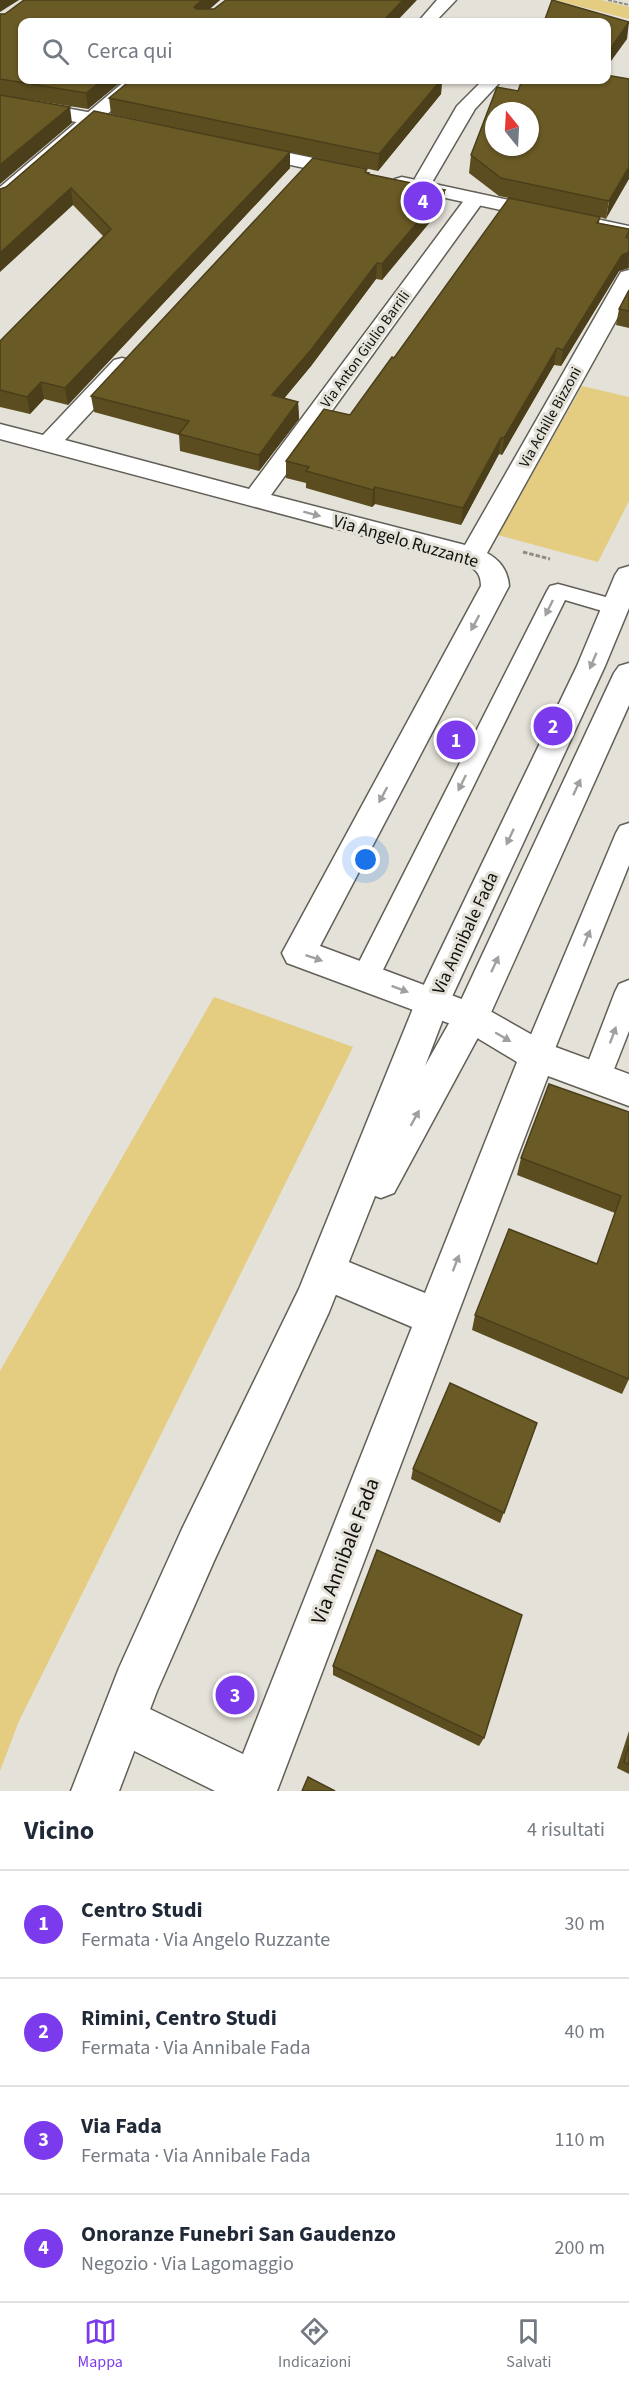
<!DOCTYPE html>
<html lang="it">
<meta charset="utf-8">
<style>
:root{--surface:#fff;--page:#f2f2f3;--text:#1f2937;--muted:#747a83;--line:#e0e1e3;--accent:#7c3aed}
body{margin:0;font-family:"Source Sans 3",sans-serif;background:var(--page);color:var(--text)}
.compass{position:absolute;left:485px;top:102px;width:54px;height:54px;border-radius:50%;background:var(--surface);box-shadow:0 2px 4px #0004;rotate:342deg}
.you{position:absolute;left:366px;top:860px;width:21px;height:21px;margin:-15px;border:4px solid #fff;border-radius:50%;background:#1a73e8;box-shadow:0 0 0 9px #1a73e833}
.badge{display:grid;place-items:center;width:39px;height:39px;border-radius:50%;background:var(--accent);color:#fff;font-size:20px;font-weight:700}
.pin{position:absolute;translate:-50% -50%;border:3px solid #fff;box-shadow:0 2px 6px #0006}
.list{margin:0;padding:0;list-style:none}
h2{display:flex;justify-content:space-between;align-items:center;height:78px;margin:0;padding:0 24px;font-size:26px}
h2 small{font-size:20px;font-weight:400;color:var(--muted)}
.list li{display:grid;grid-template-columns:39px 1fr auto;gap:18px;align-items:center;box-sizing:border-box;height:108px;padding:0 24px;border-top:2px solid var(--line)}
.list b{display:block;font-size:22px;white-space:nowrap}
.list p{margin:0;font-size:20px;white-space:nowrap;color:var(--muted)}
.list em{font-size:20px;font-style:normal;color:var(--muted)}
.icon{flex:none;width:33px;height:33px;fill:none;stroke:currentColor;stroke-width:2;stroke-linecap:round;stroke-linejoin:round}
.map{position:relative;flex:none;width:629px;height:1791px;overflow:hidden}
.search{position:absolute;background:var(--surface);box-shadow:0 2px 4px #0004;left:18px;right:18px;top:18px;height:66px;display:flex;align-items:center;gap:15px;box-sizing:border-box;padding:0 21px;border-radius:12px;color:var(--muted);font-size:22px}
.sheet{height:510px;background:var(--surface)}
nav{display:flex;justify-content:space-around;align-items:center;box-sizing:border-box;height:84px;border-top:2px solid var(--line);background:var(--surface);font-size:16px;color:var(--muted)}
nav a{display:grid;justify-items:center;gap:3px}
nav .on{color:var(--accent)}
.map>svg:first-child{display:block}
.green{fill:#e4cc80}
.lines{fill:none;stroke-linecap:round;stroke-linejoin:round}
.lane-casing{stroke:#615f57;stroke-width:3}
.street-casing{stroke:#615f57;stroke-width:3}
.secondary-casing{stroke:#615f57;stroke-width:3}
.path-far1{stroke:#8f8c86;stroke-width:2;stroke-dasharray:4 1.5;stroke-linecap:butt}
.path{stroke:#8f8c86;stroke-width:3;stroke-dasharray:4.5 2;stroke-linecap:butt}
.lane{fill:#fff;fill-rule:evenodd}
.street{fill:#fff;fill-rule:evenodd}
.secondary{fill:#fff;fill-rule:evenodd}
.wall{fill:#5b4d20}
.shaded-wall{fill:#4a3f1a}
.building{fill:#6a5a25;stroke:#4a3f1a;stroke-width:1.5;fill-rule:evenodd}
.oneway{fill:#a0a09f}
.labels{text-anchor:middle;stroke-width:6;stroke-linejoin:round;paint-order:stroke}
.far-street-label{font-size:15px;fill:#12110e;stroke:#e4e1d8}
.street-label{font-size:18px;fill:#12110e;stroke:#e4e1d8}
.near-street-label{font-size:21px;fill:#12110e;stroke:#e4e1d8}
</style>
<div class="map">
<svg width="629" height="1791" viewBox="0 0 629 1791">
<rect width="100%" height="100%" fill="#e4e1d8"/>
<!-- green -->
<path class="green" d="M 555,0 L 601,0 L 629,7 L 629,19 Z
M 582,386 L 629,397 L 629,501 L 598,562 L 498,535 Z
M 214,997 L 353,1047 L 19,1721 L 0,1771 L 0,1371 Z"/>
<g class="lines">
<!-- lane casing -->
<g class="lane-casing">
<path id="lane" d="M 558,584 L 624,602 L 627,607 L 624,612 L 616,615 L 565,600 L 376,984 L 366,988 L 356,984 L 352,976 L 356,968 L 547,591 L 550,586 Z
M 629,823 L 629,865 L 552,1056 L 547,1065 L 537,1069 L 527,1065 L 522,1056 L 616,833 L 620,826 Z
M 629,980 L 629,1031 L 607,1087 L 597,1091 L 587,1087 L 582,1078 L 615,992 L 619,984 Z"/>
</g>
<!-- street casing -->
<g class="street-casing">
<path id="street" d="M 437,0 L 456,0 L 435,22 L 418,22 Z
M 126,80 L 146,80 L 7,202 L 0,204 L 0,187 Z
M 483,80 L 502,80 L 475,109 L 427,191 L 420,193 L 413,191 L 410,187 L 457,106 Z
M 475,193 L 482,195 L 485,199 L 271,495 L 465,545 L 618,277 L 621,272 L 629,270 L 629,297 L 487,553 C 500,560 508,571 509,586 L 320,946 L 483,1007 L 550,1045 L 629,1074 L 629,1106 L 548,1076 L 277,1791 L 215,1791 L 106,1737 L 99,1720 L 106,1703 L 123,1696 L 243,1754 L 412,1327 L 315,1286 L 309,1273 L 315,1260 L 329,1254 L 425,1293 L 517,1062 L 459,1027 L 287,963 L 282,953 L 481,586 C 481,572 474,568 462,562 L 0,439 L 0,424 L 43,435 L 114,360 L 122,358 L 130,360 L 134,365 L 130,370 L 65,440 L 249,489 L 468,195 Z"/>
</g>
<!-- secondary casing -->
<g class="secondary-casing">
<path id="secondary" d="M 0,96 L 131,120 L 138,122 L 141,126 L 138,130 L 131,132 L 0,108 Z
M 246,144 L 352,166 L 359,168 L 362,172 L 359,176 L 352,178 L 239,154 L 236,150 L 239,146 Z
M 402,177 L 629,226 L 629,238 L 395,187 L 392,183 L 395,179 Z
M 629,566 L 629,608 L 605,666 L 450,1001 L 425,1066 L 457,1009 L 614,673 L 619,666 L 629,663 L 629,705 L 489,1017 L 394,1193 L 381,1198 L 375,1196 L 329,1312 L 214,1561 L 157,1691 L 119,1791 L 71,1791 L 119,1668 L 182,1529 L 299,1289 L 416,1001 L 577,666 L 615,575 L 619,569 Z"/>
</g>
<!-- path-far1 -->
<path class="path-far1" d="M 608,0 L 629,5"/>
<!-- path -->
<path class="path" d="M 523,552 L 550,559"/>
<!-- lane -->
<use href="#lane" class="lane"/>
<!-- street -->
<use href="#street" class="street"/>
<!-- secondary -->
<use href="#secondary" class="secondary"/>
</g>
<!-- wall -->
<path class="wall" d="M 220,0 L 209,9 L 417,0 L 22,22 L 22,80 L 123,80 L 88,109 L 0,95 L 0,14 Z
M 629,79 L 606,219 L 600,217 L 599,223 L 629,229 L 629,268 L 619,271 L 561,366 L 554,365 L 502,455 L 499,454 L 461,525 L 375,504 L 372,507 L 306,488 L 306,483 L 286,478 L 286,461 L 350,415 L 394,358 L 565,210 L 499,196 L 469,173 L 471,155 L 518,91 Z
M 131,80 L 442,80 L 441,94 L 378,171 L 111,114 L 109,98 Z
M 290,152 L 290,168 L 68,405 L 44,399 L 30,414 L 0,407 L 0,341 L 103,236 L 73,205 L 0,189 Z
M 367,172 L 369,173 L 369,174 L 445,190 L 444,205 L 382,280 L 376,279 L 311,366 L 284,398 L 298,402 L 299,419 L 259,471 L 180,451 L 179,435 L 94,412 L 91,396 Z
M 629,290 L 629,328 L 616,325 L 619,309 Z
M 629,1112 L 629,1379 L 622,1394 L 472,1330 L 475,1315 L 597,1264 L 615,1213 L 517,1175 L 521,1158 Z
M 537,1423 L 500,1523 L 411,1479 L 413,1469 Z
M 333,1666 L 484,1738 L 479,1746 L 333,1675 Z
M 629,1731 L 629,1774 L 617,1768 Z"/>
<!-- shaded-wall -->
<path class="shaded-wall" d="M 0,0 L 19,0 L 0,12 Z
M 202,0 L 220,0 L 195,22 L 194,7 Z
M 403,0 L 417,0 L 396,22 L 382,22 Z
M 629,22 L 627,39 L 606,68 L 606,55 Z
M 103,80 L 123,80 L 88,109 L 86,93 Z
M 441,80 L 442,80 L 441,94 L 378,171 L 379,154 Z
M 70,107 L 72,123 L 0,184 L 0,165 Z
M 290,152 L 290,168 L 68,405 L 65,388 Z
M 629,167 L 629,179 L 606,219 L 609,201 Z
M 71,188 L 73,205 L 0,272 L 0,253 Z
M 445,190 L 444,205 L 382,280 L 382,264 Z
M 629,252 L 628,268 L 619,271 L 561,366 L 563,350 L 622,255 Z
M 377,263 L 376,279 L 311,366 L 273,412 L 272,395 Z
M 557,348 L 554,365 L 502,455 L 504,438 Z
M 41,382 L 44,399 L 30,414 L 27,397 Z
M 298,402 L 299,419 L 259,471 L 259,455 Z
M 501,438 L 499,454 L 461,525 L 463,508 Z
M 375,487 L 375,504 L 372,507 L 373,490 Z"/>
<!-- building -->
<path class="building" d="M 24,0 L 202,0 L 194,7 L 196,9 L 214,9 L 226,0 L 403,0 L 382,22 L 22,22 L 22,80 L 103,80 L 86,93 L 0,79 L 0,14 L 5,14 Z
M 552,0 L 629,22 L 606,55 L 606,22 L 544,22 Z
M 606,75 L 629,79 L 629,167 L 609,201 L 501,178 L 471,155 L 497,87 L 518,91 L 522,80 L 606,80 ZM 494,111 L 530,111 L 530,147 L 494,147 Z
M 131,80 L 441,80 L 379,154 L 109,98 Z
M 0,95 L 70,107 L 0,165 Z
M 94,111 L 290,152 L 65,388 L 41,382 L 27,397 L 0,390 L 0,341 L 111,229 L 71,188 L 0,253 L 0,189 L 6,187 Z
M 313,158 L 367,169 L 365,172 L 369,173 L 368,174 L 445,190 L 382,264 L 377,263 L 311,350 L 272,395 L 298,402 L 259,455 L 179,434 L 189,421 L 91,396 Z
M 509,198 L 600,217 L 597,223 L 629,229 L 629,232 L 626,237 L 629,238 L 629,252 L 622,255 L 563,350 L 557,348 L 504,438 L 501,438 L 463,508 L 375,487 L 373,490 L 306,471 L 309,467 L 286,461 L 324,409 L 350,415 L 392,357 L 394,358 Z
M 629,290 L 629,311 L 619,309 Z
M 549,1084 L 629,1112 L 629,1379 L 475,1315 L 509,1229 L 597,1264 L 621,1196 L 521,1158 Z
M 450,1383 L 537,1423 L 504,1513 L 413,1469 Z
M 377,1550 L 522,1615 L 484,1738 L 333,1666 Z
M 629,1745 L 629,1765 L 624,1762 Z
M 308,1777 L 335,1791 L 302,1791 Z"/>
<!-- one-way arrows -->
<defs><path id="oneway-solid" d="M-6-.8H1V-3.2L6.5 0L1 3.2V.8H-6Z" transform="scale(1.5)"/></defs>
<g class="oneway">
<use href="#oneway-solid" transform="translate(312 514) rotate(15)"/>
<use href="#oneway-solid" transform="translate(549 608) rotate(116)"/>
<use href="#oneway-solid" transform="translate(475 623) rotate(118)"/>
<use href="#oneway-solid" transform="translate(593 661) rotate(113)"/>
<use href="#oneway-solid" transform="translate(462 783) rotate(116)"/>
<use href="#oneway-solid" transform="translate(577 787) rotate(-65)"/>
<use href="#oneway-solid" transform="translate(383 795) rotate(118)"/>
<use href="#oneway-solid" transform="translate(510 837) rotate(115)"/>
<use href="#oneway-solid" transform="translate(587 938) rotate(-68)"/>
<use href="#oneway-solid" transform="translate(314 958) rotate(19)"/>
<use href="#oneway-solid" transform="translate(495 964) rotate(-65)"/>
<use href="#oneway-solid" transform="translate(400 989) rotate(21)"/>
<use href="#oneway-solid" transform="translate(613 1035) rotate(-70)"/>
<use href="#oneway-solid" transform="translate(503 1037) rotate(30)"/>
<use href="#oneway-solid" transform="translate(415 1118) rotate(-61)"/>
<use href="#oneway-solid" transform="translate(456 1263) rotate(-69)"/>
</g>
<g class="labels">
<!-- far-street labels -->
<g class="far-street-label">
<text transform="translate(365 349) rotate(-54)" y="5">Via Anton Giulio Barrili</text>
<text transform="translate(550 417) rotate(-61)" y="5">Via Achille Bizzoni</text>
</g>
<!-- street labels -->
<g class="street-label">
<text transform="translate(406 541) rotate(16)" y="6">Via Angelo Ruzzante</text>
<text transform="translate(465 933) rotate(-65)" y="6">Via Annibale Fada</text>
</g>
<!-- near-street labels -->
<g class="near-street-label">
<text transform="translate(345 1551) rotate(-69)" y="7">Via Annibale Fada</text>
</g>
</g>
</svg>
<svg class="compass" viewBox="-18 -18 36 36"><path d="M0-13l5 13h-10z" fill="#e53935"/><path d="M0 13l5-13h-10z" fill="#747a83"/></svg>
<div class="you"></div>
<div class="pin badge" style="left:456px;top:740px">1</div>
<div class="pin badge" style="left:553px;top:726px">2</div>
<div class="pin badge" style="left:235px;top:1695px">3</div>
<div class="pin badge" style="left:423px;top:201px">4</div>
<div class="search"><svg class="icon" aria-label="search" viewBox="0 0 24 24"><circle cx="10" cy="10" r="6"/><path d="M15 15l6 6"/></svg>Cerca qui</div>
</div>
<section class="sheet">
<h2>Vicino<small>4 risultati</small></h2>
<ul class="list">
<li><span class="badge">1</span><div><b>Centro Studi</b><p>Fermata · Via Angelo Ruzzante</p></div><em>30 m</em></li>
<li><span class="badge">2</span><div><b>Rimini, Centro Studi</b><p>Fermata · Via Annibale Fada</p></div><em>40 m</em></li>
<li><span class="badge">3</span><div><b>Via Fada</b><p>Fermata · Via Annibale Fada</p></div><em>110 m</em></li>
<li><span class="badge">4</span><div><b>Onoranze Funebri San Gaudenzo</b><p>Negozio · Via Lagomaggio</p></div><em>200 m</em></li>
</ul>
</section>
<nav>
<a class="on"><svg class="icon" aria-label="map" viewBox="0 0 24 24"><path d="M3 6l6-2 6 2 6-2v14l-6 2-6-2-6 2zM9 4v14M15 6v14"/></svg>Mappa</a>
<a><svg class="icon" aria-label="directions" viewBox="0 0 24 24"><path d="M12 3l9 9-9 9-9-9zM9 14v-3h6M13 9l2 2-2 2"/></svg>Indicazioni</a>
<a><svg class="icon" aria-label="saved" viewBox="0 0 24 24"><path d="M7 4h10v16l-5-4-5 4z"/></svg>Salvati</a>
</nav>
